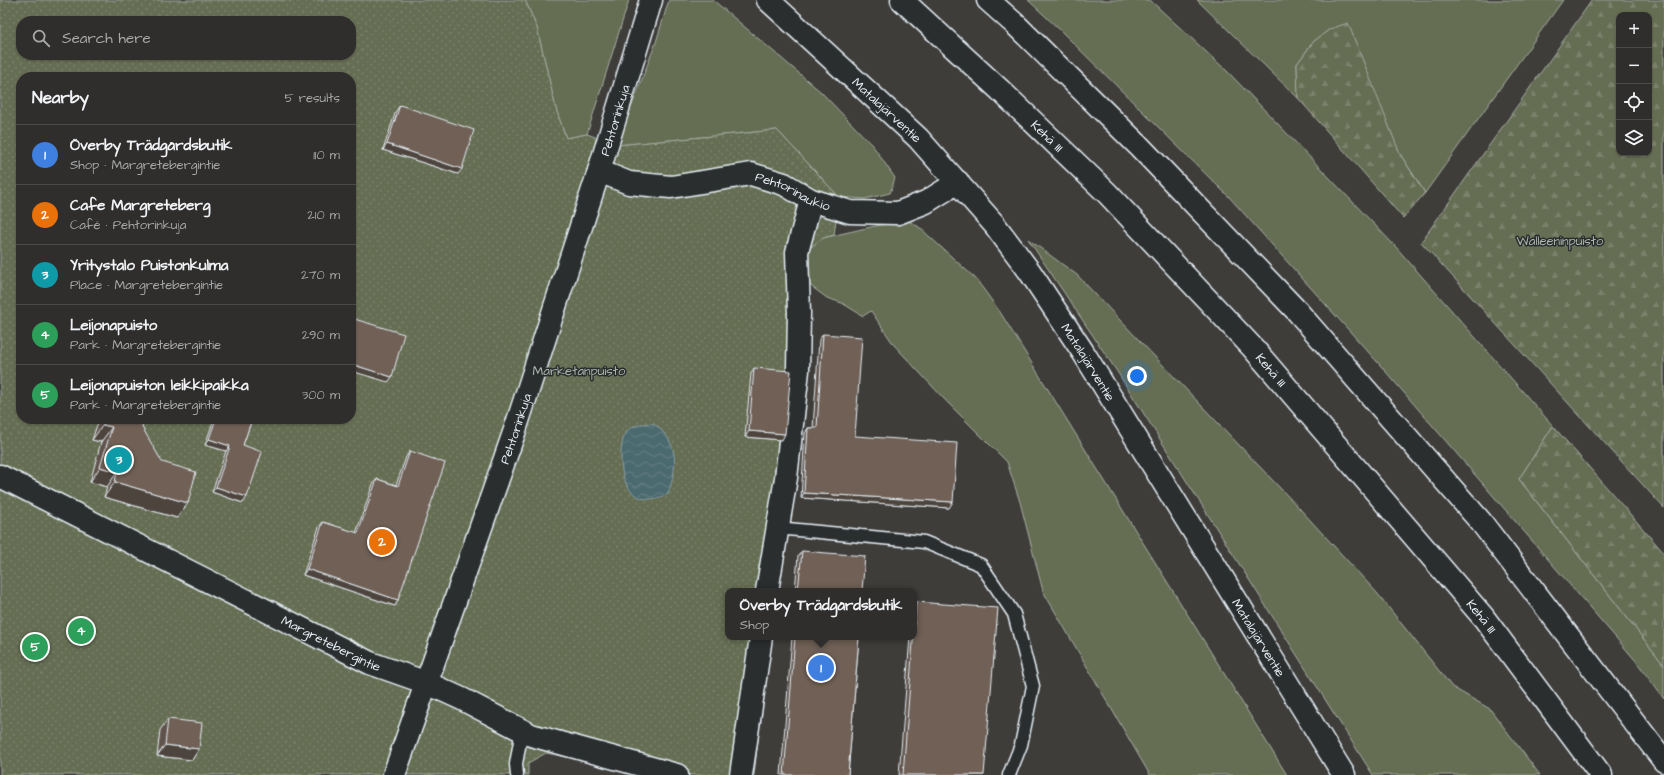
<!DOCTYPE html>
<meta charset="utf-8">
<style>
:root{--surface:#2f2e2c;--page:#373634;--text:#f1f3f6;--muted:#a7a8a9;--line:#4a4a48;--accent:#1a73e8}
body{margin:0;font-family:"Architects Daughter",sans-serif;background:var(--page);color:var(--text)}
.controls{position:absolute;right:12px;top:12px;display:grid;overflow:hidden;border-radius:8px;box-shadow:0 1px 3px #0004}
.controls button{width:36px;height:36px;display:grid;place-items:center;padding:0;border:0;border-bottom:1px solid var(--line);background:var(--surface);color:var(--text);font:20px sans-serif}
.you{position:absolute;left:1137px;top:376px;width:14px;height:14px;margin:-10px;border:3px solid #fff;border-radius:50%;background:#1a73e8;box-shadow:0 0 0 6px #1a73e833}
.badge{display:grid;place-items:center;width:26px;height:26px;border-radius:50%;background:var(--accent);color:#fff;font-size:13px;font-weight:700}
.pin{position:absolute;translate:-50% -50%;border:2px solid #fff;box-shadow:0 1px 4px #0006}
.popup{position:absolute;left:725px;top:588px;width:192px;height:52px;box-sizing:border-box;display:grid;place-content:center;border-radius:8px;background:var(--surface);filter:drop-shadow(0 1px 3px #0005);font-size:13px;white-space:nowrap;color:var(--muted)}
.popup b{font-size:15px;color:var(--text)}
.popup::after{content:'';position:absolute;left:50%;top:100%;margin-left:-8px;border:8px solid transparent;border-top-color:var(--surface)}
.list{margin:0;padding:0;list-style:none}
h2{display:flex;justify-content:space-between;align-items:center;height:52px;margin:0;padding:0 16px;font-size:17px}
h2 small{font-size:13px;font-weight:400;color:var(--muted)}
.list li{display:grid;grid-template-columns:26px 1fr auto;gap:12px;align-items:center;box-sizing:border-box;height:60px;padding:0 16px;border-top:1px solid var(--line)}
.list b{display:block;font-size:15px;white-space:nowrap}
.list p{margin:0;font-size:13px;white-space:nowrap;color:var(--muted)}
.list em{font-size:13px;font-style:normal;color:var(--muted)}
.icon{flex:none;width:22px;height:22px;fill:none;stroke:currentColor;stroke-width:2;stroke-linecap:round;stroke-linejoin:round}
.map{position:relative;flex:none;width:1664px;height:775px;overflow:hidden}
.search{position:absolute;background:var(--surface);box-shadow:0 1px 3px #0004;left:16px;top:16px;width:340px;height:44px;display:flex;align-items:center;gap:10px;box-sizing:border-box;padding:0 14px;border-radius:16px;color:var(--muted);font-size:15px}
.panel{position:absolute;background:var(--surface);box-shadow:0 1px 3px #0004;left:16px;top:72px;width:340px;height:352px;border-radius:16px}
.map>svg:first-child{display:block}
.grass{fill:#656d52;stroke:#a6afa5}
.forest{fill:url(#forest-firs);stroke:#a6afa5;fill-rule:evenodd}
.park{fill:url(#park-dots);stroke:#a6afa5;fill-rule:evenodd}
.water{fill:url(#water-waves);stroke:#8aa0a6}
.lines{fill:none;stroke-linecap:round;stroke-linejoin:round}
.lane-casing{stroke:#e8f1f8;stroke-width:15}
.street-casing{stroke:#e8f1f8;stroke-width:25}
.secondary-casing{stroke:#e8f1f8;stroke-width:25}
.highway-casing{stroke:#e8f1f8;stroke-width:25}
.lane{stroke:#2a2d2e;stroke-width:12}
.street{stroke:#2a2d2e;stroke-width:22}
.secondary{stroke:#2a2d2e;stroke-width:22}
.highway{stroke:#2a2d2e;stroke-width:22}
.wall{fill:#60534b;stroke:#e8f1f8}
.shaded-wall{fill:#4e443d;stroke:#e8f1f8}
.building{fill:#706157;stroke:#e8f1f8}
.labels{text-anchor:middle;stroke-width:3;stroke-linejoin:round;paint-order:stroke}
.street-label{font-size:13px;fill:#e8f1f8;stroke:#2a2d2e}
.park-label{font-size:13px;fill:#adb6ad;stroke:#2a2d2e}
</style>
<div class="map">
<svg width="1664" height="775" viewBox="0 0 1664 775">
<defs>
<pattern id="forest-firs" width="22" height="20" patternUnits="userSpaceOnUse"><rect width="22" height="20" fill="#656d52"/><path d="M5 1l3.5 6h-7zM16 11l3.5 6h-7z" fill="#7b826c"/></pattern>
<pattern id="park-dots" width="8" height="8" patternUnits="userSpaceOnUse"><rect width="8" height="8" fill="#656d52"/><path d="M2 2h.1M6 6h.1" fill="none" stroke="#7b826c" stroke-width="1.8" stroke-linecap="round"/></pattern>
<pattern id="water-waves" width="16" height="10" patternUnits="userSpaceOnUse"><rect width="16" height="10" fill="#4c6a6f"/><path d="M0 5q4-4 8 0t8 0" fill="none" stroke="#668084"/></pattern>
</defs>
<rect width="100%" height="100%" fill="#3f3d3a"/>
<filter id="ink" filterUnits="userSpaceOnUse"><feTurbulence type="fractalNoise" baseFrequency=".025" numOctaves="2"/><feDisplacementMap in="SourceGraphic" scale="8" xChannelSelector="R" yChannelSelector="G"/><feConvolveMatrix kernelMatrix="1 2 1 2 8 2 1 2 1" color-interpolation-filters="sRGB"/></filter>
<g filter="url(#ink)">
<!-- grass -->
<path class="grass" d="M 525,0 L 629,0 L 587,134 L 566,138 L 556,109 L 537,28 Z
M 669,0 L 713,0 L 821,92 L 873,146 L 895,178 L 890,193 L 865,199 L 839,197 L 777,130 L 617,145 L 656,42 Z
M 1028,0 L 1150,0 L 1228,72 L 1395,246 L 1553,426 L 1519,479 L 1664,665 L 1664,699 L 1636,661 L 1380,365 L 1230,198 L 1059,29 Z
M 1197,0 L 1563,0 L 1425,193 L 1400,154 L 1330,29 L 1313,42 L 1297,64 L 1298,98 Z
M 909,221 L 919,227 L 976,279 L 1000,312 L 1287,775 L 1150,775 L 1043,591 L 1020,502 L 1007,462 L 945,400 L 894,345 L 871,311 L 863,316 L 842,303 L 827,298 L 812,287 L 806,279 L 807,250 L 823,238 L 875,226 Z
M 1028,239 L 1077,275 L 1300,509 L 1377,593 L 1452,687 L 1490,709 L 1540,775 L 1373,775 L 1118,373 Z"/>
<!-- forest -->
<path class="forest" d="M 1592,0 L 1664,0 L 1664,508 L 1421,242 ZM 1619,15 L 1649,15 L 1649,153 L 1619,153 Z
M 1348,23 L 1400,154 L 1425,193 L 1403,218 L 1298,98 L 1297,64 L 1313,42 L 1330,29 Z
M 1553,426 L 1664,553 L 1664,665 L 1519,479 Z"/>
<!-- park -->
<path class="park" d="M 0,0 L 525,0 L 537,28 L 556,109 L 566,138 L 587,134 L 617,145 L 777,130 L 839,197 L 834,235 L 823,238 L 807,250 L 776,591 L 728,591 L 728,637 L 770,637 L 754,775 L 639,775 L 603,764 L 546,753 L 528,763 L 528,775 L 0,775 ZM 21,21 L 351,21 L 351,55 L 21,55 ZM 21,77 L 351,77 L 351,419 L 21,419 Z"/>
<!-- water -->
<path class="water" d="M 641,424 C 645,424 650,423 654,424 C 657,426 661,430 663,432 C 680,450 675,474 668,494 C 637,509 622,489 621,460 C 621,451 621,441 626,433 C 629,427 635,426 641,424 Z"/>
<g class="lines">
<!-- lane casing -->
<g class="lane-casing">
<path id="lane" d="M 777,528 L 924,542 L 981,565 L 1014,614 L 1033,686 L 1021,745 L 1009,775
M 517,775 L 516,764 L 522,730"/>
</g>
<!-- street casing -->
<g class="street-casing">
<g id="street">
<path id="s1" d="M 599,171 L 629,183 L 671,187 L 751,174 L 784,184 L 811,200 L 850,212 L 898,213 L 926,202 L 958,182"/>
<path id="s2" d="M 0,476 L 370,663 L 427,683 L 462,699 L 531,735 L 677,775"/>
<path d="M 767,591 L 786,478 L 798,370 L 799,313 L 797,252 L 811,200"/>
<path id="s3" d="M 394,775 L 515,430 L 599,171 L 651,0"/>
<path d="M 741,775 L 761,637"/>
</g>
</g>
<!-- secondary casing -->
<g class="secondary-casing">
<g id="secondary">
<path id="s4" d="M 768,0 L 918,138 L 994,224 L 1030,272 L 1083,352 L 1344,775"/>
</g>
</g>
<!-- highway casing -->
<g class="highway-casing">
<g id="highway">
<path id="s5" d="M 902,0 L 1000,90 L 1107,193 L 1253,348 L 1484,618 L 1601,775"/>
<path d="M 988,0 L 1016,25 L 1140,147 L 1297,311 L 1481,522 L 1664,761"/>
</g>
</g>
<!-- lane -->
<use href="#lane" class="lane"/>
<!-- street -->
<use href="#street" class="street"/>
<!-- secondary -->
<use href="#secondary" class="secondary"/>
<!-- highway -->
<use href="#highway" class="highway"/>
</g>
<!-- wall -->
<path class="wall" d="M 400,105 L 458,174 L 383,150 L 396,111 Z
M 823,334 L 855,436 L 949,508 L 801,498 L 805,433 L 808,428 L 813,428 L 819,340 Z
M 754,368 L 782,440 L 745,437 L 751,374 Z
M 101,419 L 144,419 L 142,427 L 177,518 L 104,497 L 107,487 L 90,482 L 101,442 L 92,440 L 97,425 Z
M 214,419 L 252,419 L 243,445 L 243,503 L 212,492 L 226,451 L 205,445 Z
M 410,451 L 398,600 L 395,606 L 303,575 L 319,527 L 323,522 L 356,533 L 373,484 L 377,479 L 396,485 L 406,457 Z
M 802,551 L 862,591 L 795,591 L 798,556 Z
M 916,602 L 984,775 L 899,775 L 910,637 L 914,637 L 914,605 Z
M 792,637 L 859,637 L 848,775 L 781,775 Z
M 168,719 L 199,749 L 192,760 L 157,756 L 160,730 Z"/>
<!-- shaded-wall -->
<path class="shaded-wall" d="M 387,144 L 462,169 L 458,174 L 383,150 Z
M 351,364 L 392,377 L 388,382 L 351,371 Z
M 103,425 L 112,427 L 101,442 L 92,440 Z
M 749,431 L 785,434 L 782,440 L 745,437 Z
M 209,439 L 230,446 L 226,451 L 205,445 Z
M 100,467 L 117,472 L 107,487 L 90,482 Z
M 115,482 L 188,503 L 177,518 L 104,497 Z
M 216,487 L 247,497 L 243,503 L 212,492 Z
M 804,493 L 953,502 L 949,508 L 801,498 Z
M 307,569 L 398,600 L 395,606 L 303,575 Z
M 165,745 L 199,749 L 192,760 L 157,756 Z"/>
<!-- building -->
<path class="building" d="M 400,105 L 474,130 L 462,169 L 387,144 Z
M 351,144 L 355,145 L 351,156 Z
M 351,318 L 404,334 L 392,377 L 351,364 Z
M 823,334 L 862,337 L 855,436 L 957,443 L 953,502 L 804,493 L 808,428 L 817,428 Z
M 754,368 L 791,371 L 785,434 L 749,431 Z
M 104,419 L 144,419 L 142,427 L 162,462 L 196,472 L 188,503 L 115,482 L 117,472 L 100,467 L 112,427 L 103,425 Z
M 216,419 L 252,419 L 243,445 L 262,452 L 247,497 L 216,487 L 230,446 L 209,439 Z
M 410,451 L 445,463 L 398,600 L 307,569 L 323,522 L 358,533 L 377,479 L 398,486 Z
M 802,551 L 865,556 L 862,591 L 798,591 Z
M 916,602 L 998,608 L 984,775 L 903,775 Z
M 795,637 L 859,637 L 848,775 L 784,775 Z
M 168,719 L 202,723 L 199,749 L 165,745 Z"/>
</g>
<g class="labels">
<!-- street labels -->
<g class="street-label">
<text dy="5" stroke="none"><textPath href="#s4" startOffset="162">Matalajärventie</textPath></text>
<text dy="5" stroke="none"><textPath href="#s3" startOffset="691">Pehtorinkuja</textPath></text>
<text dy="5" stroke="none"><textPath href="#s5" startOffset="199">Kehä III</textPath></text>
<text dy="5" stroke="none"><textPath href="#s1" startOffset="201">Pehtorinaukio</textPath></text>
<text dy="5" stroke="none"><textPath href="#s4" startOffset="486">Matalajärventie</textPath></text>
<text dy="5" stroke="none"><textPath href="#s5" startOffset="523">Kehä III</textPath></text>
<text dy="5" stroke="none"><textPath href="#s3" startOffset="367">Pehtorinkuja</textPath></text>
<text dy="5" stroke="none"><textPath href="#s5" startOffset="847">Kehä III</textPath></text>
<text dy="5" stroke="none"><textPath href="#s4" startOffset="810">Matalajärventie</textPath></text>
<text dy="5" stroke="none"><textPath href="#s2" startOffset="371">Margretebergintie</textPath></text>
</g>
<!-- park labels -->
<g class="park-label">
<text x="1560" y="245">Walleeninpuisto</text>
<text x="579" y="375">Marketanpuisto</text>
</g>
</g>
</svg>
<div class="controls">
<button>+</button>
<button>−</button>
<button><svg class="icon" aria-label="locate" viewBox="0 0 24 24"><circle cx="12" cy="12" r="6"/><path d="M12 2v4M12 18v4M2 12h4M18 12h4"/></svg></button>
<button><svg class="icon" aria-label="layers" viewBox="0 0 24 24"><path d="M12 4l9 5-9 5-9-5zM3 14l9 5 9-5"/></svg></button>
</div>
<div class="you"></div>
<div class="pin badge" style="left:821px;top:668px;background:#3f7fe0">1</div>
<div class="popup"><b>Överby Trädgårdsbutik</b>Shop</div>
<div class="pin badge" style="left:382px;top:542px;background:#e8710a">2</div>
<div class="pin badge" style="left:119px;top:460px;background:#0f9aa8">3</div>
<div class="pin badge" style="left:81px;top:631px;background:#2e9e5b">4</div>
<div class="pin badge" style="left:35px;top:647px;background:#2e9e5b">5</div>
<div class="search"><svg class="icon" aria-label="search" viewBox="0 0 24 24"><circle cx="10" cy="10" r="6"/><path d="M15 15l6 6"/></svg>Search here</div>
<section class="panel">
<h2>Nearby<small>5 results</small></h2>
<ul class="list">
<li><span class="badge" style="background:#3f7fe0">1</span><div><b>Överby Trädgårdsbutik</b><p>Shop · Margretebergintie</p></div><em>110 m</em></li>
<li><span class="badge" style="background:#e8710a">2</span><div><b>Cafe Margreteberg</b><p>Café · Pehtorinkuja</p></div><em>210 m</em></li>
<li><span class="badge" style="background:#0f9aa8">3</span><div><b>Yritystalo Puistonkulma</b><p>Place · Margretebergintie</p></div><em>270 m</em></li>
<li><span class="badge" style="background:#2e9e5b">4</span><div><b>Leijonapuisto</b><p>Park · Margretebergintie</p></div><em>290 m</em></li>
<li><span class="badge" style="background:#2e9e5b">5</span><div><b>Leijonapuiston leikkipaikka</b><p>Park · Margretebergintie</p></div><em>300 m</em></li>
</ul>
</section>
</div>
